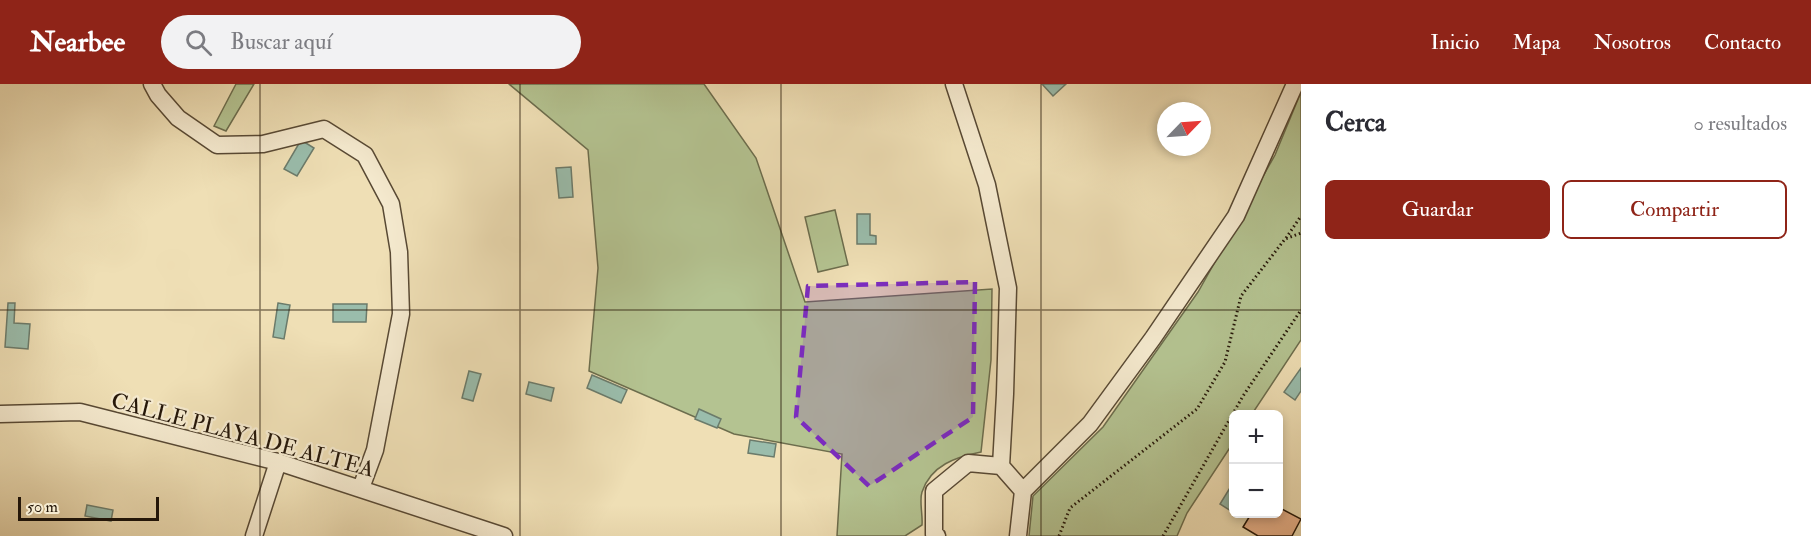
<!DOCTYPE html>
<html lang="es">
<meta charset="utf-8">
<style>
:root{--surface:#fff;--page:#f2f2f3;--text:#2b2b33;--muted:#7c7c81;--line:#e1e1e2;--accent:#8f2418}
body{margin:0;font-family:"IM FELL Double Pica",serif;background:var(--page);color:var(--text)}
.controls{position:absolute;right:18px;bottom:18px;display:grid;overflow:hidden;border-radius:9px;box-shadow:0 3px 9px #0003}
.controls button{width:54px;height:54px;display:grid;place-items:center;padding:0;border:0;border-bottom:2px solid var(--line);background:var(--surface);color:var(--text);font:30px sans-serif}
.compass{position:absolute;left:1157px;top:18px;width:54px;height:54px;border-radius:50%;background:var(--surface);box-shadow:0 3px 9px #0003;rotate:65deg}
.scale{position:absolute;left:18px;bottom:15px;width:141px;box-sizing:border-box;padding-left:6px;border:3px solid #251709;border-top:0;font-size:16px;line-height:21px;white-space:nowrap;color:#251709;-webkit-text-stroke:4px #f5eacf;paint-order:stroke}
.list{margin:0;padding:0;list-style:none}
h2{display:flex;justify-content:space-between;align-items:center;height:78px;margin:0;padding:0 24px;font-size:26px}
h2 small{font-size:20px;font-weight:400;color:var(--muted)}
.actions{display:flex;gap:12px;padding:18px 24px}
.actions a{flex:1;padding:14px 0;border:2px solid var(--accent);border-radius:9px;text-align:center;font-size:21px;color:var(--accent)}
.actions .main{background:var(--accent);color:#fff}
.icon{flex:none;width:33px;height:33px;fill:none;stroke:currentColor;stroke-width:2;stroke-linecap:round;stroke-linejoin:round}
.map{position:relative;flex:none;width:1301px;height:452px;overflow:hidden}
header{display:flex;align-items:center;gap:36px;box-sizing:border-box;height:84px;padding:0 30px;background:var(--accent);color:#fff}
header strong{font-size:28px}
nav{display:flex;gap:33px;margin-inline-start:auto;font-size:21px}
.search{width:420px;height:54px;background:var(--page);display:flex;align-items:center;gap:15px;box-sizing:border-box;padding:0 21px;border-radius:33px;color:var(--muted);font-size:22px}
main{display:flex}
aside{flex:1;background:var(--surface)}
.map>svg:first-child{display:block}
.green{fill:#b4c391;stroke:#6c6d4d;stroke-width:1.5}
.water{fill:#9abdac;stroke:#6b7b6b;stroke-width:1.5}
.building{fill:#e9b38c;stroke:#251709;stroke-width:1.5}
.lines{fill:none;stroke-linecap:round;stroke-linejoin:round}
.street-casing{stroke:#584934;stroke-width:19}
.path{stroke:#251709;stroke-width:3;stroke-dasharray:1.5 3;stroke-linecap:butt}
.street{stroke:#f5eacf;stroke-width:16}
.marked{fill:#7b2cbf;fill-opacity:0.2;stroke:#7b2cbf;stroke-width:4.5;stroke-dasharray:12 8;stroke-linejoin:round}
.grid{fill:none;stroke:#251709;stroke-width:1.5;stroke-opacity:0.55}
.labels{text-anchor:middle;stroke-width:4.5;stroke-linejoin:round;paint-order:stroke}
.street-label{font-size:22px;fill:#251709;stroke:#f5eacf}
</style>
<header>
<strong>Nearbee</strong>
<div class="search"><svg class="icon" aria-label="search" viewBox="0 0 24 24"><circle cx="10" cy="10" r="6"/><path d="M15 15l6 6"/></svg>Buscar aquí</div>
<nav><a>Inicio</a><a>Mapa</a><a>Nosotros</a><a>Contacto</a></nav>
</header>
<main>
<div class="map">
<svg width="1301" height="452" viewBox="0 0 1301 452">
<rect width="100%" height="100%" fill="#efdfb5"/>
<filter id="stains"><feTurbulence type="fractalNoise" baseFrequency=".00333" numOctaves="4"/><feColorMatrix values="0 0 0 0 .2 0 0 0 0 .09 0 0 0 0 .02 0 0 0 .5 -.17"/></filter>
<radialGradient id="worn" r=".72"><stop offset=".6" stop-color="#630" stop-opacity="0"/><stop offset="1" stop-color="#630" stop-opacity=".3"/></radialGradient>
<!-- green -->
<path class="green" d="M 236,0 L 254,0 L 226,47 L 214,42 Z
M 509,0 L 704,0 L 756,74 L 805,218 L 992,205 L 991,276 L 981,368 C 956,373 931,381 922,408 C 919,417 923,431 922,441 L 905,452 L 837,452 L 842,370 L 734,350 L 589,287 L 598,184 L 588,66 Z
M 1301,8 L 1301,256 L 1252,330 L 1234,330 L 1233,359 L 1187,429 L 1177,452 L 1029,452 L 1033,412 L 1103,343 L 1198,208 L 1275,71 Z
M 835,126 L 848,181 L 818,188 L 805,133 Z"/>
<!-- water -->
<path class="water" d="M 1042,0 L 1066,0 L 1053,12 Z
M 301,56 L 314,64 L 297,92 L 284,85 Z
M 571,83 L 573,113 L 559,114 L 556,84 Z
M 857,130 L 870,130 L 870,151 L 876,152 L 876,160 L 857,160 Z
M 8,219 L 15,219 L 14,239 L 30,240 L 28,265 L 5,263 Z
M 278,219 L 290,221 L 284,255 L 273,253 Z
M 333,220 L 367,220 L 366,238 L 333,238 Z
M 1301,284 L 1301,307 L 1295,316 L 1284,308 Z
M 469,287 L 481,290 L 473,317 L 462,314 Z
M 592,291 L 627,306 L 621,319 L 587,304 Z
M 529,298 L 554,304 L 551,317 L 526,310 Z
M 699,325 L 721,335 L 717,344 L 695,335 Z
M 750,356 L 776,360 L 774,373 L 748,369 Z
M 1233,399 L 1233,423 L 1231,427 L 1220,420 Z
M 87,421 L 113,426 L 111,437 L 85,432 Z"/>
<!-- building -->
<path class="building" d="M 1278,423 L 1301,435 L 1292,452 L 1258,452 L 1243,443 L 1251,430 L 1278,430 Z"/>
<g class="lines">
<!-- street casing -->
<g class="street-casing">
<path id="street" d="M 152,0 L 158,11 L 178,34 L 217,61 L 263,60 L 324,45 L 365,71 L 391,120 L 399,168 L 401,230 L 375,366 L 361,404
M 954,0 L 987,101 L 1008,204 L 1005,310 L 1001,382
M 0,330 L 80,328 L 278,378 L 504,452
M 1023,407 L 1090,340 L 1153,254 L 1236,132 L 1295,0
M 254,452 L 278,378
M 937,452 L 934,450 L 934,407 L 968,379 L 1001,382 L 1023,407 L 1018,452"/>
</g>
<!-- path -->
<path class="path" d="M 1286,154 L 1301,132
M 1059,452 L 1070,424 L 1197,325 L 1225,278 L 1241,212 L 1285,155 L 1301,149
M 1163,452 L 1243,312 L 1301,226"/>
<!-- street -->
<use href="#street" class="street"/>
</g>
<!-- marked area -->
<path class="marked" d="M 975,198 L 973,333 L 869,402 L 796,333 L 808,202 Z"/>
<!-- grid -->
<path class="grid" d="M 260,0 L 260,452M 520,0 L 520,452M 781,0 L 781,452M 1041,0 L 1041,452M 0,226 L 1301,226"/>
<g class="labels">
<!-- street labels -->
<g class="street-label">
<text transform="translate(243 350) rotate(15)" y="8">CALLE PLAYA DE ALTEA</text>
</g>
</g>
<rect width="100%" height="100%" filter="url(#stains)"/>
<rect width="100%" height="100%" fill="url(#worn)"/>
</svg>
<div class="controls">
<button>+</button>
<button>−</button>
</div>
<svg class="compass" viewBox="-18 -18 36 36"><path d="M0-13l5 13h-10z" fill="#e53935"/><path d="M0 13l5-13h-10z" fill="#7c7c81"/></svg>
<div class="scale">50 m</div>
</div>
<aside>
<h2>Cerca<small>0 resultados</small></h2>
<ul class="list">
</ul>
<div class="actions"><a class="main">Guardar</a><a>Compartir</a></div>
</aside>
</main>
